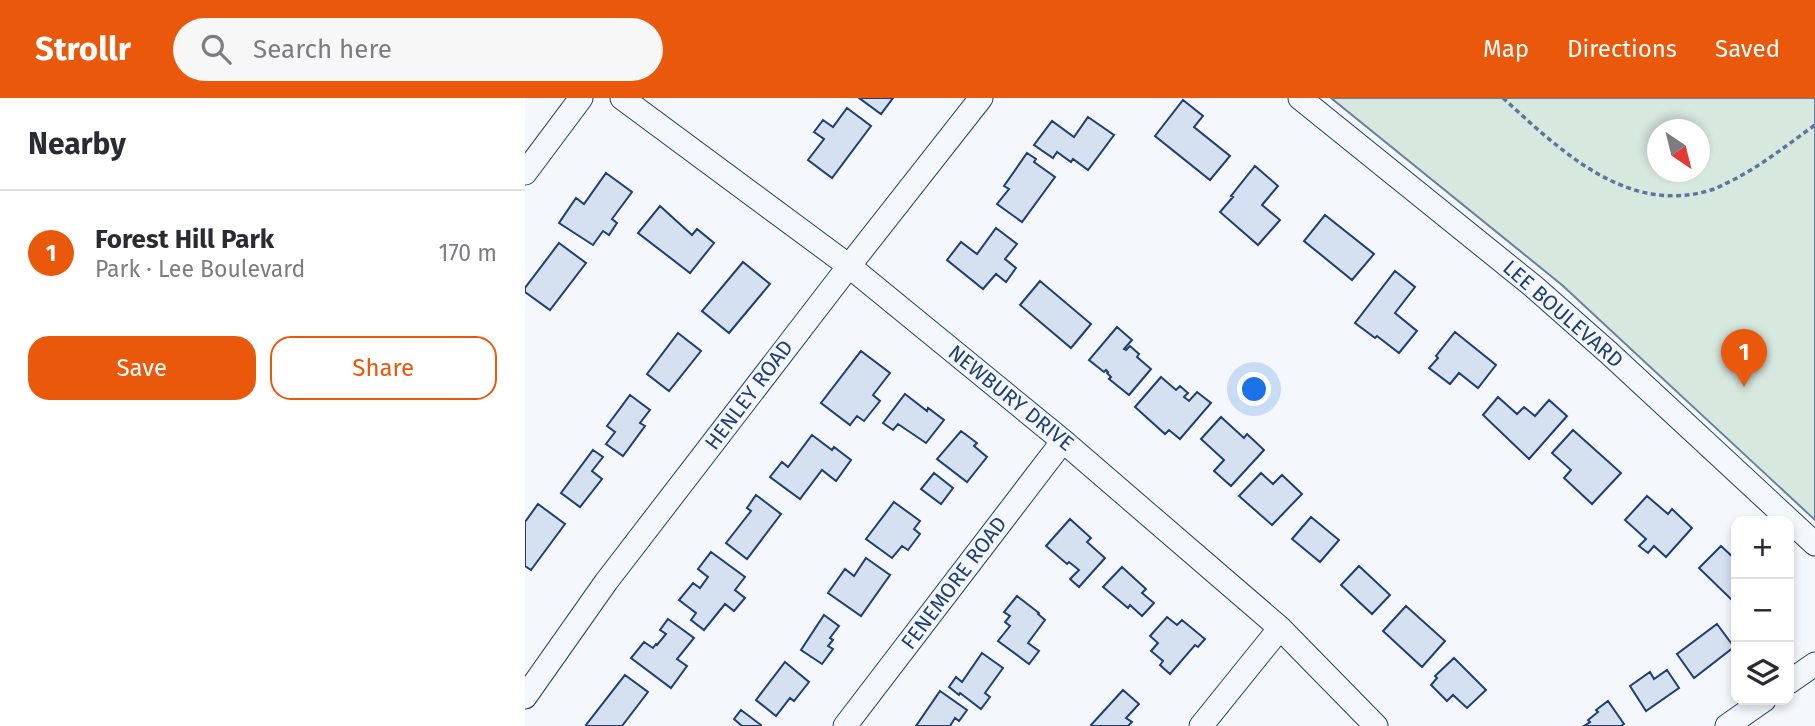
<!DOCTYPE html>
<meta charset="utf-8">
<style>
:root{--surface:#fff;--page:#f7f7f7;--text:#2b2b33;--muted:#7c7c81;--line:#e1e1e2;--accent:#ea580c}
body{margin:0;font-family:"Fira Sans",sans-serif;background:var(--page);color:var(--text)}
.controls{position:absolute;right:21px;bottom:21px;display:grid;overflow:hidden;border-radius:14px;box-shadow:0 4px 10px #0003}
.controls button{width:63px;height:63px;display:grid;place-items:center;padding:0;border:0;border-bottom:2px solid var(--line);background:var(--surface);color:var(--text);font:35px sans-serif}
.compass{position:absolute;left:1122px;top:21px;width:63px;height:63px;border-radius:50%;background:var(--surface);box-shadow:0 4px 10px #0003;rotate:145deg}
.you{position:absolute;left:730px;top:292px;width:24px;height:24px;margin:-18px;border:5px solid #fff;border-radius:50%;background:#1a73e8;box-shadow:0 0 0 10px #1a73e833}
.badge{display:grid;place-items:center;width:46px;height:46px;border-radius:50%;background:var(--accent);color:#fff;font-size:23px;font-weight:700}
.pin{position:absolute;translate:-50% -58px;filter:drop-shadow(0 2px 4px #0008)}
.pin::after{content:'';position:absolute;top:37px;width:24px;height:21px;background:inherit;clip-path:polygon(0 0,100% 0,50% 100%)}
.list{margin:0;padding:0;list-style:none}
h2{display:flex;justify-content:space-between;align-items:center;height:91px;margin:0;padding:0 28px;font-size:30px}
h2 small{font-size:23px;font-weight:400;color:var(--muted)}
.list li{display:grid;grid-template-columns:46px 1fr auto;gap:21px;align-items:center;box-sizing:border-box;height:126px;padding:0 28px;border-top:2px solid var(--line)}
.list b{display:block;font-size:26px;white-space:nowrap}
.list p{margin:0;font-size:23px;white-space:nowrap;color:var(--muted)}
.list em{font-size:23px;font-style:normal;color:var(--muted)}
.actions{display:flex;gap:14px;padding:21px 28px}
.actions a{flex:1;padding:16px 0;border:2px solid var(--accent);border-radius:21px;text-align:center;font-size:24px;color:var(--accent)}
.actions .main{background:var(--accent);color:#fff}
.icon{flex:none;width:38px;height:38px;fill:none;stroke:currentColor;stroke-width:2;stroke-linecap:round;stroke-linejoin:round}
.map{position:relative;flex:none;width:1290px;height:628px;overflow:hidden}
header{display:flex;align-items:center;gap:42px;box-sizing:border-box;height:98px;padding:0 35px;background:var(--accent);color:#fff}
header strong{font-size:33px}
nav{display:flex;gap:38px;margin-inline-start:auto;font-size:24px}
.search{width:490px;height:63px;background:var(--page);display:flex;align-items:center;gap:18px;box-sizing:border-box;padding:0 24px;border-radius:38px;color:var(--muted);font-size:26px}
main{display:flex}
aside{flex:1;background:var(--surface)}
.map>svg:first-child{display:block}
.green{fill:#d7e8df;stroke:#687fa3;stroke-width:2;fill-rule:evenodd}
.building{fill:#d5e0f0;stroke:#1d3f73;stroke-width:2}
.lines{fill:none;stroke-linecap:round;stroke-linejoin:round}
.minor-casing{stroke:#1d3f73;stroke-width:25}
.path{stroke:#5e769c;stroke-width:3.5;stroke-dasharray:5 3.5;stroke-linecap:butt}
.minor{stroke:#f4f7fb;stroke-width:23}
.labels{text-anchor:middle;stroke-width:5;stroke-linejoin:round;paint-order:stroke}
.street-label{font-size:21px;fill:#1d3f73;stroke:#f4f7fb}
</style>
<header>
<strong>Strollr</strong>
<div class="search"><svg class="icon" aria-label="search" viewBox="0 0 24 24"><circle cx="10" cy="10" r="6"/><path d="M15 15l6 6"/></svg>Search here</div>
<nav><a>Map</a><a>Directions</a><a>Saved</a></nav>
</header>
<main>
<aside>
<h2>Nearby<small></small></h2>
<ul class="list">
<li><span class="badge">1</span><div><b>Forest Hill Park</b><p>Park · Lee Boulevard</p></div><em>170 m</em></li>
</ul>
<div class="actions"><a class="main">Save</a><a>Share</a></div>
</aside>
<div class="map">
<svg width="1290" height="628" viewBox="0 0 1290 628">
<rect width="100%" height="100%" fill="#f4f7fb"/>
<!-- green -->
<path class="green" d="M 806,0 L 1290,0 L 1290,422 L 1037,187 ZM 1132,32 L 1174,32 L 1174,74 L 1132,74 Z"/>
<!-- building -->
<path class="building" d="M 334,0 L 368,0 L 356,16 Z
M 658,2 L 678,18 L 669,29 L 705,58 L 685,82 L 630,38 Z
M 322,10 L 346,28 L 307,80 L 283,62 L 299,41 L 289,34 L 298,22 L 308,29 Z
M 563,19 L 589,37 L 563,72 L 548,61 L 546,64 L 532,54 L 528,60 L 509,47 L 527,23 L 549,39 Z
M 502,55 L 511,61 L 509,64 L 530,79 L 497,124 L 472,106 L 484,91 L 479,88 Z
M 730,68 L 753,88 L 737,107 L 755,122 L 733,147 L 695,114 L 708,99 L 706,98 Z
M 81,75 L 107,94 L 87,121 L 92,125 L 84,137 L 78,133 L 68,147 L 34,125 L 51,100 L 59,106 Z
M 135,108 L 167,137 L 172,131 L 189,145 L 165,175 L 113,135 Z
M 800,117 L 849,156 L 827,182 L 779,143 Z
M 471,130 L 492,146 L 480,161 L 491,170 L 481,184 L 471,176 L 458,191 L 422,162 L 436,144 L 452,156 Z
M 34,145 L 61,165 L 25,212 L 0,194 L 0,190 Z
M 218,164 L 245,186 L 204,235 L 177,213 Z
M 870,173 L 890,189 L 870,215 L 892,233 L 874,255 L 852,238 L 850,240 L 830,225 Z
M 515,183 L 566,226 L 546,250 L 495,207 Z
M 592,229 L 607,242 L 599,251 L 601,252 L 605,248 L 614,256 L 612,259 L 626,271 L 604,297 L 584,281 L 586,279 L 582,275 L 583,274 L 581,272 L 579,274 L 564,262 Z
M 930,234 L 971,267 L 953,290 L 934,275 L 925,286 L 904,270 L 913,260 L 911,258 Z
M 153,235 L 176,253 L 144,293 L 122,276 Z
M 336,253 L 365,275 L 348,297 L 355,303 L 339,323 L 332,318 L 325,327 L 296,305 Z
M 636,279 L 651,292 L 655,288 L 663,295 L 659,299 L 664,303 L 672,294 L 686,305 L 655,341 L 644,332 L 640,336 L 610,309 Z
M 380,296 L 402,313 L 403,310 L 419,322 L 401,345 L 373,326 L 368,332 L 358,325 Z
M 105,297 L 125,312 L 115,325 L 120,328 L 98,358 L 81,346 L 90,334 L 82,328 Z
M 973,299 L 992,316 L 999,309 L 1010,318 L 1024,302 L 1042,318 L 1004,361 L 958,317 Z
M 696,319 L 719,340 L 722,336 L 739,352 L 706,388 L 689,373 L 699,362 L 676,341 Z
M 1048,332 L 1096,375 L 1067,406 L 1039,380 L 1046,372 L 1027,355 Z
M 436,333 L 452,345 L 449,348 L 462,359 L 442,384 L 412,361 Z
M 287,337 L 307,352 L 309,349 L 326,362 L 311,383 L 297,372 L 275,401 L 245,379 L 257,364 L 263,369 Z
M 68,352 L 78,359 L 67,373 L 77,381 L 55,409 L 36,395 Z
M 409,375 L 428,390 L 416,406 L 396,391 Z
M 736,375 L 748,386 L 757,377 L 777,396 L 747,427 L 714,398 Z
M 231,397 L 256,416 L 222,461 L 201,445 L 226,413 L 222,410 Z
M 1122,398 L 1143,416 L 1147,411 L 1167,430 L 1141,459 L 1129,448 L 1123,455 L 1114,448 L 1121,441 L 1100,422 Z
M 369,404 L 395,423 L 389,431 L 395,436 L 383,452 L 377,448 L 367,460 L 341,441 Z
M 13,406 L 40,426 L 6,472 L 0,468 L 0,424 Z
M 786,419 L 814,442 L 795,464 L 767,441 Z
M 545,421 L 566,440 L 562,444 L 580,460 L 554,489 L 545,481 L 554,472 L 544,464 L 542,466 L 521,448 Z
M 1196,448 L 1211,462 L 1211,506 L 1174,470 Z
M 186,454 L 220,479 L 210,492 L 220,500 L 209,513 L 200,506 L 179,532 L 166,522 L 171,515 L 154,502 L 168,485 L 175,490 L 183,479 L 173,471 Z
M 341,460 L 365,477 L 336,518 L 303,495 L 320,471 L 329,478 Z
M 834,468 L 865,497 L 847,516 L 816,487 Z
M 597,469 L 621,491 L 617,495 L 629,505 L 617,518 L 605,507 L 603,510 L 578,489 Z
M 492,498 L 514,515 L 513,516 L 520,522 L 503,545 L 514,553 L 504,566 L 473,543 L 485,528 L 480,524 L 485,518 L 479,514 Z
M 881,508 L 920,543 L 897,569 L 858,533 Z
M 299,517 L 314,528 L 305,540 L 308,542 L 303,548 L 308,551 L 297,566 L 276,552 Z
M 642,519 L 652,527 L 657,522 L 680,541 L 673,549 L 670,547 L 645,576 L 635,567 L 638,563 L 626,553 L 633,545 L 625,538 Z
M 143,521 L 169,540 L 152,561 L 162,568 L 146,590 L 106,560 L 119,544 L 128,550 L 131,546 L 132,547 L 141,536 L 135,532 Z
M 1192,526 L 1209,549 L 1169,580 L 1152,556 Z
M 457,555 L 478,570 L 460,595 L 465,599 L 456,611 L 435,595 L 434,597 L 424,589 L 431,579 L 437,584 Z
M 929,560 L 961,592 L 942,610 L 928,597 L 922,603 L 906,587 L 912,580 L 910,578 Z
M 260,564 L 284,584 L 269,603 L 265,600 L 251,618 L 231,602 Z
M 1142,572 L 1154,590 L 1121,613 L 1105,588 L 1125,574 L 1129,581 Z
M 100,577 L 123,594 L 97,628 L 63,628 L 61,627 Z
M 598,592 L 614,606 L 601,620 L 607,624 L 603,628 L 567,628 L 566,627 Z
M 415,593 L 442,612 L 434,623 L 430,620 L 425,628 L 391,628 Z
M 1083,603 L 1099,626 L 1096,628 L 1059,628 L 1065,624 L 1063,622 L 1073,614 L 1071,612 Z
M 216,612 L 236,627 L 235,628 L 217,628 L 209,621 Z"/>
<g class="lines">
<!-- minor casing -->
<g class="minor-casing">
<path id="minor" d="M 97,0 L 324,168 L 538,343 L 755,530 L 851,628
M 775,0 L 1008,188 L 1084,255 L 1290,446
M 0,75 L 56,0
M 1264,584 L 1290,566
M 0,599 L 81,484 L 324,168 L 456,0
M 320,628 L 538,343
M 676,628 L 755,530
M 1202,628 L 1239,602"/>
</g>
<!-- path -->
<path class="path" d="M 978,0 C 1035,52 1102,118 1186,92 C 1193,90 1199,86 1206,83 C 1236,68 1262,47 1290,27"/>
<!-- minor -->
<use href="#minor" class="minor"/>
</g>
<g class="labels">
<!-- street labels -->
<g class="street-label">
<text transform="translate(1038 216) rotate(41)" y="7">LEE BOULEVARD</text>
<text transform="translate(224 297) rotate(-53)" y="7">HENLEY ROAD</text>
<text transform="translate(486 300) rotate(39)" y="7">NEWBURY DRIVE</text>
<text transform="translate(429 485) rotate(-53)" y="7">FENEMORE ROAD</text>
</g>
</g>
</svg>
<div class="controls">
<button>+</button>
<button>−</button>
<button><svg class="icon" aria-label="layers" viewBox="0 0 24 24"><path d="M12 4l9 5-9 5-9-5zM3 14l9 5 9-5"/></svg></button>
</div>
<svg class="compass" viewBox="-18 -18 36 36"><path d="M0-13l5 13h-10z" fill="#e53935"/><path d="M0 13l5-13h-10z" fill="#7c7c81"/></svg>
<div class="you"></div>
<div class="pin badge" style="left:1219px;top:289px">1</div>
</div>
</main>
